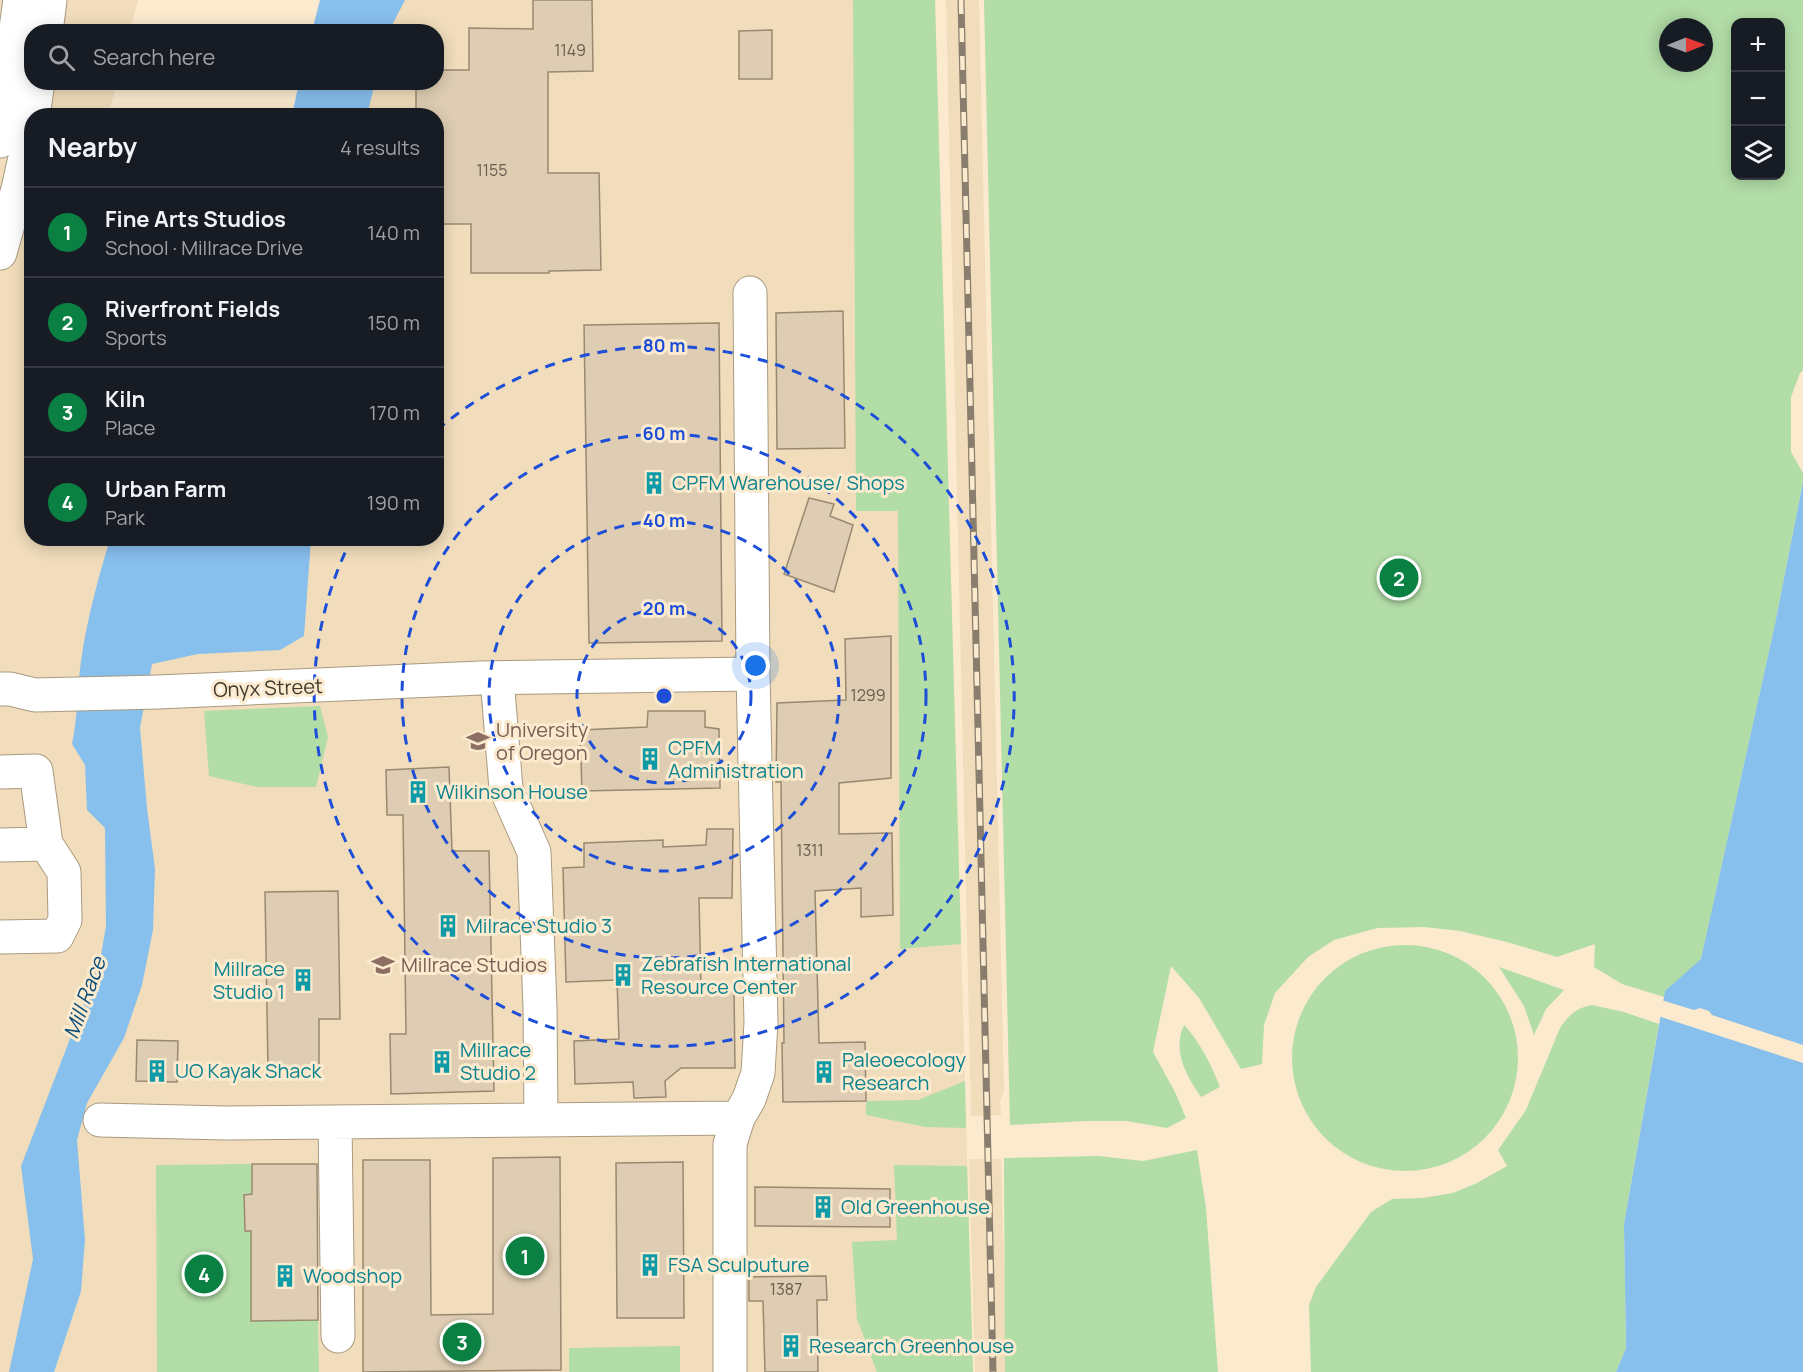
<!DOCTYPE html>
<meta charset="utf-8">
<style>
:root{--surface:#171b24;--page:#20242c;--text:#f1f3f6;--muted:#9ea1a6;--line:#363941;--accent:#0b8043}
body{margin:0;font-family:Manrope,sans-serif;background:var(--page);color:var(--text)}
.controls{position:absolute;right:18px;top:18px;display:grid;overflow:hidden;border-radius:12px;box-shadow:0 3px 15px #0003}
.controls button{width:54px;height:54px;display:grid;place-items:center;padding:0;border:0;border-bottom:2px solid var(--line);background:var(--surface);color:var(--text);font:30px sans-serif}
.compass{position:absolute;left:1659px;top:18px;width:54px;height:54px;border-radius:50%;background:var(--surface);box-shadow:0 3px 15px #0003;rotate:89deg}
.you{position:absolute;left:756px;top:666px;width:21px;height:21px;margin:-15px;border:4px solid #fff;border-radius:50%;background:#1a73e8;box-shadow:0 0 0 9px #1a73e833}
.badge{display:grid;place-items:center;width:39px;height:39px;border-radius:50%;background:var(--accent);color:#fff;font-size:20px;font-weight:700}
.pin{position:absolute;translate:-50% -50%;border:3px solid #fff;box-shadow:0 2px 6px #0006}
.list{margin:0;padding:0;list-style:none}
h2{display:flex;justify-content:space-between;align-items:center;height:78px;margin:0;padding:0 24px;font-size:26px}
h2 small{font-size:20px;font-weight:400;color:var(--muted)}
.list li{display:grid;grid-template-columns:39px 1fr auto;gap:18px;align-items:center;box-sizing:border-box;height:90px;padding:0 24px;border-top:2px solid var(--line)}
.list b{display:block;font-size:22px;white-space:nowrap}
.list p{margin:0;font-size:20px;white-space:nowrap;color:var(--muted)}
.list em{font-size:20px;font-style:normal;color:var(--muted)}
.icon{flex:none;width:33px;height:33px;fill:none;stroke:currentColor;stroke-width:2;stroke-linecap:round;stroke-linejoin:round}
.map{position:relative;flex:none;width:1803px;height:1372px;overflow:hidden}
.search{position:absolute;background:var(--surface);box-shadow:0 3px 15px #0003;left:24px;top:24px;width:420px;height:66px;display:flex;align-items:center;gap:15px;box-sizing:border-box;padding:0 21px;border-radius:24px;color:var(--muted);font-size:22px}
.panel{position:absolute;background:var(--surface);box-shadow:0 3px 15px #0003;left:24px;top:108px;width:420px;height:438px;border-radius:24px}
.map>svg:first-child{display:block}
.built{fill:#f1ddbb}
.green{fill:#b2dda7;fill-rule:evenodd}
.water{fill:#87bfed}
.pier{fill:#fbeace}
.building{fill:#decdb2;stroke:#998970;stroke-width:1.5}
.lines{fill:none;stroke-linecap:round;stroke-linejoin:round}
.minor-casing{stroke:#a99a80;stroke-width:35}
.major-casing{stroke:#a99a80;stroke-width:35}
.minor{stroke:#fff;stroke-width:33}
.major{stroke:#fff;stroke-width:33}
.rail-casing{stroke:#897e6d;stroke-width:7}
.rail{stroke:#fbeace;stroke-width:4.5;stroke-dasharray:14;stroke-linecap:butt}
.ring{fill:none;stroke:#1d4ed8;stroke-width:3;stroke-dasharray:10 8}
.labels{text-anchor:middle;stroke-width:6;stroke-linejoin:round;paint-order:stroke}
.number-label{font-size:16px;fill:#675d4e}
.culture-label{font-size:20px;fill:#0d838f;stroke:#fbeace;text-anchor:start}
.street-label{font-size:20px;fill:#3f382d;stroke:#fbeace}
.education-label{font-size:20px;fill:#785e54;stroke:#fbeace;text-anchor:start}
.water-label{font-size:21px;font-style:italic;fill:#0c4d78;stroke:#fbeace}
.centre{fill:#1d4ed8;stroke:#fbeace;stroke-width:3}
.ring-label{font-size:18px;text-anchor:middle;font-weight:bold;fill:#1d4ed8;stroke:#fbeace;stroke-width:6;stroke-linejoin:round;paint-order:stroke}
</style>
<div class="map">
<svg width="1803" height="1372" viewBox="0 0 1803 1372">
<rect width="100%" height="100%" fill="#fbeace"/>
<!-- built -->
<path class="built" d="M 0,0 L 138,0 L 130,31 L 32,32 L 32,82 L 117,83 L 108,115 L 32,116 L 32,538 L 436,538 L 436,116 L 325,115 L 331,83 L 436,82 L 436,32 L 341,31 L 347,0 L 935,0 L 973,1372 L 0,1372 Z
M 946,0 L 979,0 L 1004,1091 L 1000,1101 L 1001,1115 L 971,1116 Z
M 969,1159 L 1001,1159 L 1007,1372 L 975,1372 Z"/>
<!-- green -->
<path class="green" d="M 853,0 L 935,0 L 961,944 L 900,949 L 898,511 L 856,511 Z
M 984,0 L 1803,0 L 1803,370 L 1800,373 L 1791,397 L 1791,452 L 1803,473 L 1803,482 L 1775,624 L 1701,960 L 1665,991 L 1664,997 L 1622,984 L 1594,967 L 1595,944 L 1557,957 L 1507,942 L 1460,931 L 1424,927 L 1377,928 L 1334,940 L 1308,957 L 1275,993 L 1264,1025 L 1262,1064 L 1241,1069 L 1199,998 L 1171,966 L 1153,1052 L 1175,1092 L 1186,1118 L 1167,1128 L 1126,1121 L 1085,1121 L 1010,1125 ZM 1736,22 L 1780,22 L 1780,176 L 1736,176 ZM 1668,27 L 1704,27 L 1704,63 L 1668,63 Z
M 320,706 L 328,737 L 316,787 L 257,787 L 209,776 L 204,711 Z
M1292 1058a113 113 0 1 1 226 0a113 113 0 1 1-226 0Z
M 1499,967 L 1564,990 L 1546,1009 L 1534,1035 L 1524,1006 Z
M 1592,1005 L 1624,1012 L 1659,1024 L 1624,1224 L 1626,1348 L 1616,1372 L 1311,1372 L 1309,1305 L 1316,1287 L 1371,1212 L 1392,1199 L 1423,1198 L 1453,1193 L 1477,1183 L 1507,1166 L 1498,1150 L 1526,1110 L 1560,1028 C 1569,1015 1576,1008 1592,1005 Z
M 1184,1025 C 1200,1041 1212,1067 1220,1087 L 1201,1097 C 1186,1075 1172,1051 1184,1025 Z
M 965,1081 L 966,1128 L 926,1127 L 866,1115 L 866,1101 L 918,1100 Z
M 1197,1150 L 1206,1208 L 1218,1372 L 1005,1372 L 1004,1158 L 1098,1156 L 1143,1161 Z
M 252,1164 L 252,1194 L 244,1195 L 245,1231 L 251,1231 L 252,1321 L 318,1320 L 319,1372 L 157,1372 L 156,1165 Z
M 894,1165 L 967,1166 L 973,1372 L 877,1372 L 857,1319 L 852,1242 L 897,1240 Z
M 680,1346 L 680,1372 L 569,1372 L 569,1348 Z"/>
<!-- water -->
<path class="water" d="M 320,0 L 405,0 L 389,31 L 312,31 Z
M 299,83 L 299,82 L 375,83 L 367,115 L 292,115 Z
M 1803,482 L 1803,1372 L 1616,1372 L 1626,1348 L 1624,1224 L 1665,991 L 1701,959 L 1775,624 Z
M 110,539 L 311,539 L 304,636 L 280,650 L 198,654 L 152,664 L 140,728 L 147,808 L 155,869 L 153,930 L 142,985 L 124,1038 L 87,1103 L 77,1140 L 85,1240 L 81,1291 L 54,1372 L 9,1372 L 33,1259 L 21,1166 L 100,961 L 106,926 L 105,828 L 87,810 L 85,765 L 72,744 C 78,717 77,689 81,661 C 87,619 98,579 110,539 Z"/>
<!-- pier -->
<path class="pier" d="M 1661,1000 L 1694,1010 L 1700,1008 L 1709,1011 L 1712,1015 L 1803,1045 L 1803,1063 L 1658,1016 Z"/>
<!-- building -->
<path class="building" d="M 533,0 L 592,0 L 593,71 L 548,72 L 548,173 L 599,173 L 601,270 L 549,271 L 549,273 L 471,273 L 471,224 L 436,224 L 436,116 L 416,116 L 416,82 L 436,82 L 436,70 L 469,70 L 469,28 L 533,29 Z
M 772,30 L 772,79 L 739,79 L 739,31 Z
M 843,311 L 845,448 L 777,449 L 776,313 Z
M 719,323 L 722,641 L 589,643 L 584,325 Z
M 809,498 L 834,504 L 830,516 L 853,525 L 834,592 L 784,574 Z
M 891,636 L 891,778 L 839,783 L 839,834 L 892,833 L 893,915 L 861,917 L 861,888 L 815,891 L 819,1043 L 865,1042 L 866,1101 L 783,1102 L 782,1043 L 784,1043 L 781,782 L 776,782 L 777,703 L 846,700 L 845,639 Z
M 648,711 L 705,711 L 705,727 L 719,729 L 720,788 L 582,791 L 580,730 L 647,727 Z
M 449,767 L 452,851 L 489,851 L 494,1091 L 391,1094 L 390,1034 L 406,1034 L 403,815 L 387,815 L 386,770 Z
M 707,829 L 733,829 L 732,898 L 699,898 L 701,988 L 734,988 L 735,1068 L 681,1068 L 665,1081 L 666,1097 L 634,1098 L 633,1082 L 575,1084 L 574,1041 L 619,1039 L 617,980 L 566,982 L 563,868 L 584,867 L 584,843 L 663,840 L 663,847 L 706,845 Z
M 338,891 L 340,1019 L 319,1019 L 319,1067 L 268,1068 L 265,892 Z
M 137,1040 L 178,1041 L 177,1082 L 136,1081 Z
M 560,1157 L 561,1370 L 363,1372 L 363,1160 L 430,1160 L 431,1315 L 493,1314 L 493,1158 Z
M 683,1162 L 684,1318 L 617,1318 L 616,1163 Z
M 252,1164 L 317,1164 L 318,1320 L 251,1321 L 251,1231 L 245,1231 L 244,1195 L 252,1194 Z
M 755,1187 L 890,1189 L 890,1227 L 755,1226 Z
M 826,1276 L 827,1300 L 817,1300 L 818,1372 L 765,1372 L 763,1301 L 749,1301 L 749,1277 Z"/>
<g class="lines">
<!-- minor casing -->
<g class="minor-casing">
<path id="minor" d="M 0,141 L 20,0
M 497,678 L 506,789 L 534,852 L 540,1007 L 541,1120
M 0,689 L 10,689 L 35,695 L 158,692 L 481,678 L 753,674
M 0,772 L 36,771 L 46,844 L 64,872 L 65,920 L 57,936 L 0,937
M 0,845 L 46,844
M 100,1120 L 225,1123 L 738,1118
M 335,1122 L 338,1336
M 730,1372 L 730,1144 L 738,1118 L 749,1099 L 758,1073 L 761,1023 L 753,674 L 750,293"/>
</g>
<!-- major casing -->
<g class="major-casing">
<path id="major" d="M 46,32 L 50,0
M 33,116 L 38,82
M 0,253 L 18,189 L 32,126"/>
</g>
<!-- minor -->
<use href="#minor" class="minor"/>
<!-- major -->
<use href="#major" class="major"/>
<!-- rail casing -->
<g class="rail-casing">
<path id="rail" d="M 961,0 L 993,1372"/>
</g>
<!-- rail -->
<use href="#rail" class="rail"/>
</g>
<!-- distance rings -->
<g class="ring">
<circle cx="664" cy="696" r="87"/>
<circle cx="664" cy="696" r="175"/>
<circle cx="664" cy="696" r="262"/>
<path d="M437 430A350 350 0 1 1 351 540"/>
</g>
<!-- icons -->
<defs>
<g id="building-bare" transform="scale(1.8)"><path d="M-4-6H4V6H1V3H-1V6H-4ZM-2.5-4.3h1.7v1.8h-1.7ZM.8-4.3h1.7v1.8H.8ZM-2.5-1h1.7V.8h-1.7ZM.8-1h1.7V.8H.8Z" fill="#0f9aa8" stroke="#fbeace" stroke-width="2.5" paint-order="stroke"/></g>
<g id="university-bare" transform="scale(1.8)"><path d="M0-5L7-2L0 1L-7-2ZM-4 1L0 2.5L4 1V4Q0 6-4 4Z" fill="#8d6e63" stroke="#fbeace" stroke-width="2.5" paint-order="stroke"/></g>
<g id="school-bare" transform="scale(1.8)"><path d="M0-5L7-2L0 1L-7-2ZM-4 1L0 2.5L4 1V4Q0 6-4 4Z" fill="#8d6e63" stroke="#fbeace" stroke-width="2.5" paint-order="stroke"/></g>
</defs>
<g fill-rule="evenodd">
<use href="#building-bare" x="654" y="483"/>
<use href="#university-bare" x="478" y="741"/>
<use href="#building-bare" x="650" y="759"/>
<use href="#building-bare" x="418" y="792"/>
<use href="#building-bare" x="448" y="926"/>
<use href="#school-bare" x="383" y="965"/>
<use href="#building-bare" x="623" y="975"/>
<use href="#building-bare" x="303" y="980"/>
<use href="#building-bare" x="442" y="1062"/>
<use href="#building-bare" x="157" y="1071"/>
<use href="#building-bare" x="824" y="1072"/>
<use href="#building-bare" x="823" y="1207"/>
<use href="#building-bare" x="650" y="1265"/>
<use href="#building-bare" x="285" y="1276"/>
<use href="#building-bare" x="791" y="1346"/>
</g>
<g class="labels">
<!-- number labels -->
<g class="number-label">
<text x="570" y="56">1149</text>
<text x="492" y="176">1155</text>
<text x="868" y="701">1299</text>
<text x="810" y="856">1311</text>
<text x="786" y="1295">1387</text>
</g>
<!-- culture labels -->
<g class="culture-label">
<text x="672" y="490">CPFM Warehouse/ Shops</text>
<text x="668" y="755">CPFM<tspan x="668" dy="23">Administration</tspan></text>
<text x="436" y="799">Wilkinson House</text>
<text x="466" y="933">Milrace Studio 3</text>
<text x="641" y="971">Zebrafish International<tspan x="641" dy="23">Resource Center</tspan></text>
<text x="285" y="976" text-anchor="end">Millrace<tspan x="285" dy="23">Studio 1</tspan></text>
<text x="460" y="1057">Millrace<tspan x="460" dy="23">Studio 2</tspan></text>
<text x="842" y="1067">Paleoecology<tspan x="842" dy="23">Research</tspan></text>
<text x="175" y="1078">UO Kayak Shack</text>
<text x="841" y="1214">Old Greenhouse</text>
<text x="668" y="1272">FSA Sculputure</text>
<text x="303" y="1283">Woodshop</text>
<text x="809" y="1353">Research Greenhouse</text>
</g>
<!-- street labels -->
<g class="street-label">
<text transform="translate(268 688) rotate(-2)" y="7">Onyx Street</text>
</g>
<!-- education labels -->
<g class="education-label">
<text x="496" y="737">University<tspan x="496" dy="23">of Oregon</tspan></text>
<text x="401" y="972">Millrace Studios</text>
</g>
<!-- water labels -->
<g class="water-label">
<text transform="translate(85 998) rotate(-70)" y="7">Mill Race</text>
</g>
</g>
<circle cx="664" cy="696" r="9" class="centre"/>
<g class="ring-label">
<text x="664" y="352">80 m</text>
<text x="664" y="440">60 m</text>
<text x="664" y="527">40 m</text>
<text x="664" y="615">20 m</text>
</g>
</svg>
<div class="controls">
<button>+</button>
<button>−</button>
<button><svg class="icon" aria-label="layers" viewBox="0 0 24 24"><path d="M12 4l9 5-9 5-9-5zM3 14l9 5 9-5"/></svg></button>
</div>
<svg class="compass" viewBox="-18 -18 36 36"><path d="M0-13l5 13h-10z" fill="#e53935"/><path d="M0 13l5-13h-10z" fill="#9ea1a6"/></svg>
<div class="you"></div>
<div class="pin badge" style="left:525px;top:1256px">1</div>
<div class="pin badge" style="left:1399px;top:578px">2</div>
<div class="pin badge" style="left:462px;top:1342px">3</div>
<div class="pin badge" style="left:204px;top:1274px">4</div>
<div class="search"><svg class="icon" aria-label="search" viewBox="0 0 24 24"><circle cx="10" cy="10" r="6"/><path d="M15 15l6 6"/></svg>Search here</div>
<section class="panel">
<h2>Nearby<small>4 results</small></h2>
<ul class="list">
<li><span class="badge">1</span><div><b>Fine Arts Studios</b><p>School · Millrace Drive</p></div><em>140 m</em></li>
<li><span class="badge">2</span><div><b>Riverfront Fields</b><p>Sports</p></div><em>150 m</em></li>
<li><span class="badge">3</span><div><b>Kiln</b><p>Place</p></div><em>170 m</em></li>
<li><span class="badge">4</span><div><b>Urban Farm</b><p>Park</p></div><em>190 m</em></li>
</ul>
</section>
</div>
